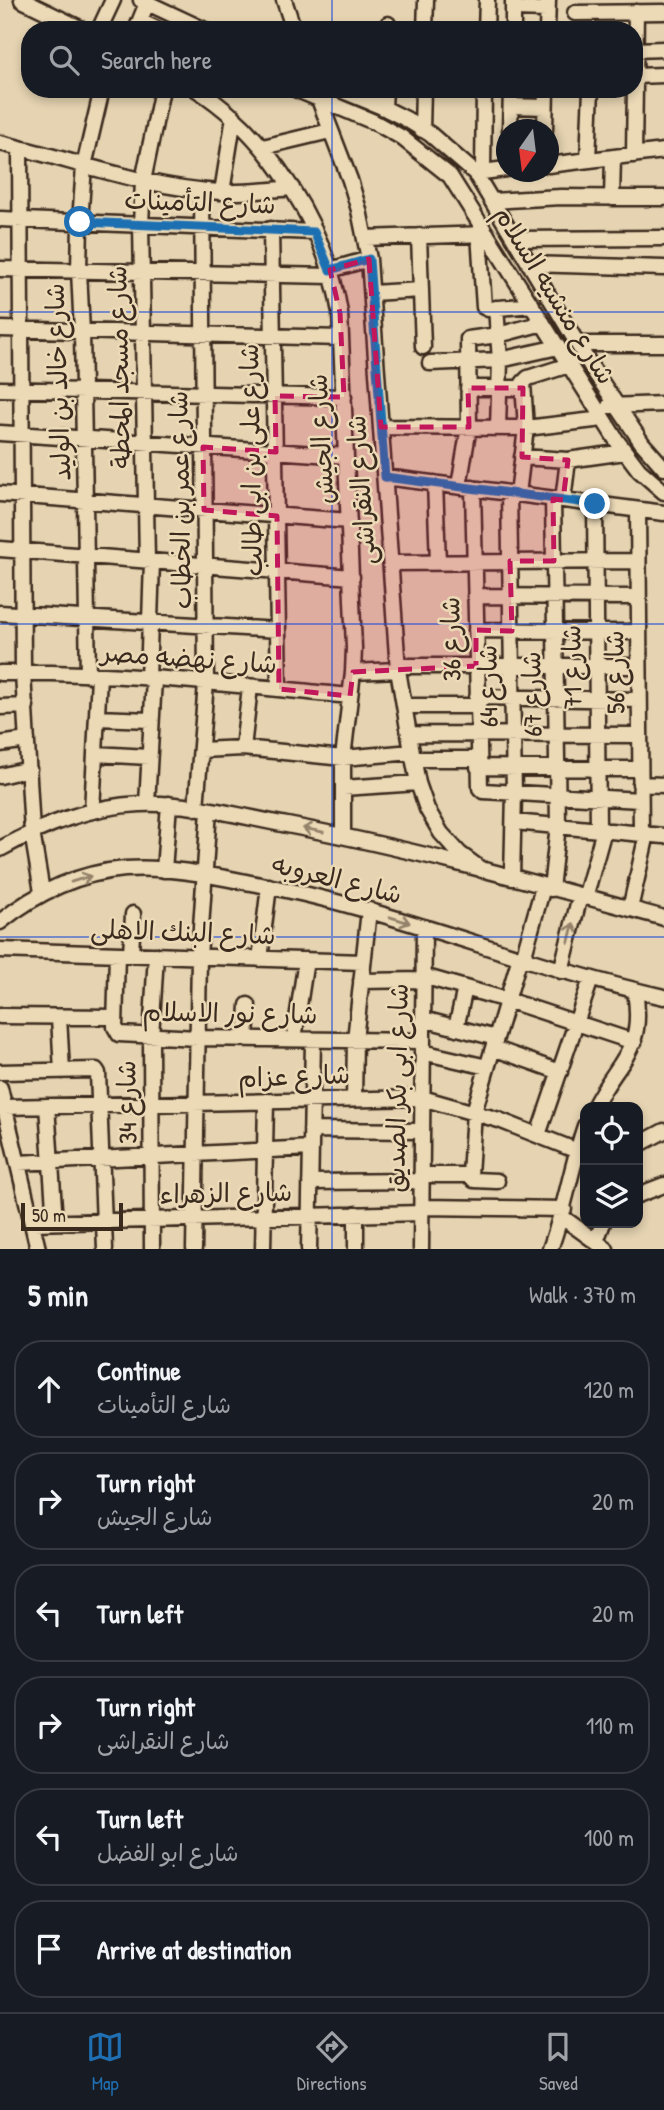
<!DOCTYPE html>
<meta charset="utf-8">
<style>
:root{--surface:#171b24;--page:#242831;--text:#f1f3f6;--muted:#9ea1a6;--line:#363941;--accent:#1f6fb2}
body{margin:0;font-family:"Patrick Hand","Playpen Sans Arabic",sans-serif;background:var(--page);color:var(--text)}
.controls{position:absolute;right:21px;bottom:21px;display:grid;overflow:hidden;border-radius:14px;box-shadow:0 4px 10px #0003}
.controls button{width:63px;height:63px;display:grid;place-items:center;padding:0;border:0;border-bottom:2px solid var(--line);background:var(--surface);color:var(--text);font:35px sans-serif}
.compass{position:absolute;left:496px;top:119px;width:63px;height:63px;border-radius:50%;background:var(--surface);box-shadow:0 4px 10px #0003;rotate:194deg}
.scale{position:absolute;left:21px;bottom:18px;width:102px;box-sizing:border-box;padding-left:7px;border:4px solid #3b2a1e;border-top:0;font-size:19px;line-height:24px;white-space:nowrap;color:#3b2a1e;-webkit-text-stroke:5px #ecdab7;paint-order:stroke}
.stop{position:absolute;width:21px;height:21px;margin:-16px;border:5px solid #1f6fb2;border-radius:50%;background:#fff}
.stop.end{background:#1f6fb2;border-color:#fff;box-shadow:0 2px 7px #0008}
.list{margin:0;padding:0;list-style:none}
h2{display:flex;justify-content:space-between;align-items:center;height:91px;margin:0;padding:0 28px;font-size:30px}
h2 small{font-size:23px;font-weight:400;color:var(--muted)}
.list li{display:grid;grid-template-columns:46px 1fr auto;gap:21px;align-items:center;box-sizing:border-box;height:98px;margin:0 14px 14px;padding:0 14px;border:2px solid var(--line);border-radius:28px}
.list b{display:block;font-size:26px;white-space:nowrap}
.list p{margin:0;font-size:23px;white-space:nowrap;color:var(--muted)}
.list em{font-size:23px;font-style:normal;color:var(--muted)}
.icon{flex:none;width:38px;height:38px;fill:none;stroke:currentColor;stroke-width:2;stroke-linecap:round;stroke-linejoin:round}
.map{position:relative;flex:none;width:664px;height:1249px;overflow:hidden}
.search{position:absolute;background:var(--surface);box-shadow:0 4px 10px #0003;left:21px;right:21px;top:21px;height:77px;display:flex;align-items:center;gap:18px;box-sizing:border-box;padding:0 24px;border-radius:28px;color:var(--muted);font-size:26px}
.sheet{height:763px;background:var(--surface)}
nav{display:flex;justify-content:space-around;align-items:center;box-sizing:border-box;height:98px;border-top:2px solid var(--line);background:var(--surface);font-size:19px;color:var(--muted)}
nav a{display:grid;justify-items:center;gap:4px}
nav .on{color:var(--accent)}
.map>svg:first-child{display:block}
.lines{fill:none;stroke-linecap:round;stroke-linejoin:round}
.minor-casing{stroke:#3b2a1e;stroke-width:19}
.minor{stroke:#ecdab7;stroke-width:14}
.oneway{stroke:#94826a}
.route{stroke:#1f6fb2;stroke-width:9}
.marked{fill:#c2185b;fill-opacity:0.2;stroke:#c2185b;stroke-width:5;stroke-dasharray:14 9;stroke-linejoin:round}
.grid{fill:none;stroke:#1d4ed8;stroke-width:2;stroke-opacity:0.55}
.labels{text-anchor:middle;stroke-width:5;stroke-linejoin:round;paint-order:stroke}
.street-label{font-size:26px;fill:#3b2a1e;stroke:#ecdab7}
</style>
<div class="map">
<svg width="664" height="1249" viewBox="0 0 664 1249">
<rect width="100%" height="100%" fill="#e5d3b1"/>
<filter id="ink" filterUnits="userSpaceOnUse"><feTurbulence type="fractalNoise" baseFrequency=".0143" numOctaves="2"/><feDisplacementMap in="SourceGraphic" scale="14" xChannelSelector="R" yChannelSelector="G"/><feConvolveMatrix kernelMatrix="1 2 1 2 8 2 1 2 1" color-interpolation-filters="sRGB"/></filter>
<g filter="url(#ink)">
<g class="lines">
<!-- minor casing -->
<g class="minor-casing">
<path id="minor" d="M 22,0 L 84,30
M 141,0 L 205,30
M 284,0 L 294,30
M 513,9 L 547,10
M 575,13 L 664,12
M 140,21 L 159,30
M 99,30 L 113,0
M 136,30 L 147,3
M 388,30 L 388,24
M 425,30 L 426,0
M 486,30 L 487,0
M 513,30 L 513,0
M 547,30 L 548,0
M 634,50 L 664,49
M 634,76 L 664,75
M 196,89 C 269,135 327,228 340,313 L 354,648 L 353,672 L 343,758 L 343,836
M 295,89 L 374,122 L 401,137 L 450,176 L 617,441 L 639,470 L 664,492
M 315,89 L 350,180 L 359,210 L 369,259 L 398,670 L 412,752 L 418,783 L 427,809 L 441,833 L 460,854 L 482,870
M 338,89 L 380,106 L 406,119 L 430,134 L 475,173 L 592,368 L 642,443 L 664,468
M 511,106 L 545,107
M 384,108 L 385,89
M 422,130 L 423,89
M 510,130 L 511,89
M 545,130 L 546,89
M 0,143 C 74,160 145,188 221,192 C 245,193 268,190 292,188
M 263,147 L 330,131
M 20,148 L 23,673 L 32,832 L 42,892
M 634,155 L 636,12
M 588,160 L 591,89
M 548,165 L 664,151
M 483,172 L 484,89
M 475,173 L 506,169
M 222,192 L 234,117
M 612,198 L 613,157
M 492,201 L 561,197 L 664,198
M 0,219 L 314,232
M 271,229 L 279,689
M 479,234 L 484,307 L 488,309 L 532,305
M 419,236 L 423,347
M 365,238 L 487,234
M 515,239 L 664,238
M 529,264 L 664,268
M 0,269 L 332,276
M 330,270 L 369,259
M 372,293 L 421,290
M 496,308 L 500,360 L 498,428
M 0,329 L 341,338
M 578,344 L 664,344
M 430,363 L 500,360 L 558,347
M 468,388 L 523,388
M 0,389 L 344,397
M 609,406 L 664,404
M 381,427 L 526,428 L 603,419
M 0,433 L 346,456
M 522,457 L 568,460 L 625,452
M 385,477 L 664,513
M 435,483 L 438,562
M 459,486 L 469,427 L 468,339 L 498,335 L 543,323
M 473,488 L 480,788 L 483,791 L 640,800
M 509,493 L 514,793 L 512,878
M 0,494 L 349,521
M 518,494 L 526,428 L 523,383 L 528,378 L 569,365
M 563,500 L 568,460
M 595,504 L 598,829
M 638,510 L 641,833
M 0,549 L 352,577
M 147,561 L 141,224 L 143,181 L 162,89
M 391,563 L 638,561
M 475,596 L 638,597
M 0,613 L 278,630
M 476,630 L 639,632
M 398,666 L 639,666
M 353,672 L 398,670
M 0,673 C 117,671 234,685 350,696
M 88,675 L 82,332 L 79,271 L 80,222 L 84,166 L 102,89
M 148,679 L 152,562
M 477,697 L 639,700
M 404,706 L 477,706
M 0,707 L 26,706
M 97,718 L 151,720
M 409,734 L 640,735
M 0,744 L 27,740
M 243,748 L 250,687
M 201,750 L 243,748 L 343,758 L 412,752
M 95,754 L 149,757
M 413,759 L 478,759
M 478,767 L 640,769
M 0,776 L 29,769
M 640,784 L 664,785
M 343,788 L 418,783
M 147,804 L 154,679
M 196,808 L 206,683 L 202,191
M 92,811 L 99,676
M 514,822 L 664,836
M 0,849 C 44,825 90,806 140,804 C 190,802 239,816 287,825 C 414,849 539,884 664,918
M 164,870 L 169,804
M 551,889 L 558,825 L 553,499
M 585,898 L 604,830
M 630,909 L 647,834
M 0,922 C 36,893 78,873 125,869 C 167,866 210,875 251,883 C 392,908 524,966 664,997
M 0,950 L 363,962
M 117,954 L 115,1027 L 119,1034 L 198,1038 L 422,1041
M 131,954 L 133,914
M 523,958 L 543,887
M 260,959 L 269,886
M 561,971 L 580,896
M 423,976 L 507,1000 L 634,1042
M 361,981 L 423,980
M 0,1016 L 115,1017
M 59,1017 L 62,1071
M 423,1019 L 496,1038
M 456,1028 L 465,988
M 246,1039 L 248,1005
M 294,1039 L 306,960
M 493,1048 L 560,1072
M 422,1052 L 487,1067
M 0,1072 L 96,1070 L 98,1073 L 105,1249
M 0,1088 L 38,1249
M 354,1099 L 355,1040 L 369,910
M 47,1106 L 55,1222
M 4,1107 L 422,1098 L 499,1120 L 585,1154
M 594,1107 C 618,1059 645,1052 635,991
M 311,1130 L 421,1131
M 538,1135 L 591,979
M 638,1145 L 664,1131
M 18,1163 L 311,1148
M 421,1175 L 470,1175
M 497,1181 L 474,1180 L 470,1175 L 474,1112 L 520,957
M 310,1182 L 421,1181
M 638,1195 L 664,1185
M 421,1207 L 564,1209
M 562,1217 L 606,1249
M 32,1223 L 421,1213
M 596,1241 L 603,1223
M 152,1249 L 151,1037 L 156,955
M 194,1249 L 199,957 L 209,810
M 263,1249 L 266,1101
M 309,1249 L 313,1040
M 356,1249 L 356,1214
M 421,1249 L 424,927
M 550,1249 C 565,1209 571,1167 585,1126"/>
</g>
<!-- minor -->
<use href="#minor" class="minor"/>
</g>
<!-- one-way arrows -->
<defs><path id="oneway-shaft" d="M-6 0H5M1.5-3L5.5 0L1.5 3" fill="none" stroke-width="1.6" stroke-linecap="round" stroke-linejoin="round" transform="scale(1.75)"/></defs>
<g class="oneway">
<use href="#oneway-shaft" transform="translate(313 830) rotate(-169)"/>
<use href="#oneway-shaft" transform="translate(81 879) rotate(-17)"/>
<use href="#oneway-shaft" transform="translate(400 920) rotate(17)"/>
<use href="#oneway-shaft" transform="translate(571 933) rotate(-76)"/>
</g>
</g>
<g class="lines" filter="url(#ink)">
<!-- route -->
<path class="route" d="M 80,222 L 314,232 L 330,270 L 369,259 L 385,477 L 595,504"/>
</g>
<!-- marked area -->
<path class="marked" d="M 369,259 L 381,427 L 469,427 L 468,388 L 523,388 L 522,457 L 568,460 L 563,500 L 553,499 L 554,561 L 510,561 L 512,631 L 476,630 L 476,666 L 353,672 L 350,696 L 279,689 L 277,516 L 204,510 L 203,447 L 276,452 L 275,396 L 344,397 L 340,313 L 330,270 Z"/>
<!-- grid -->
<path class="grid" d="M 332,0 L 332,30M 332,89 L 332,1249M 0,312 L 664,312M 0,624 L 664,624M 0,937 L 664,937"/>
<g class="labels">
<!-- street labels -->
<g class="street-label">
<text transform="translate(200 202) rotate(2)" y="9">شارع التأمينات</text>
<text transform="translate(555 295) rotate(58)" y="9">شارع منشيه السلام</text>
<text transform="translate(119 367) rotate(-91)" y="9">شارع مسجد المحطة</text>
<text transform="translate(58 382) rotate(-92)" y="9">شارع خالد بن الوليد</text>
<text transform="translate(321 439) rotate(-93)" y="9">شارع الجيش</text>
<text transform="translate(251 460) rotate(-91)" y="9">شارع على بن ابى طالب</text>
<text transform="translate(361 490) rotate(-94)" y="9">شارع النقراشى</text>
<text transform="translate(180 500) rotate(-91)" y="9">شارع عمر بن الخطاب</text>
<text transform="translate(451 639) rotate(-91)" y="9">شارع 36</text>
<text transform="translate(189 658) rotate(4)" y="9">شارع نهضه مصر</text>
<text transform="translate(572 667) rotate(-91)" y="9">شارع 71</text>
<text transform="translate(615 672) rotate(-91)" y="9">شارع 56</text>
<text transform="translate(488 686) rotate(-91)" y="9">شارع 64</text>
<text transform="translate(532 694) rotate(-91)" y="9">شارع 67</text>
<text transform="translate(337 879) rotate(14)" y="9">شارع العروبه</text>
<text transform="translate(183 932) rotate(2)" y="9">شارع البنك الاهلى</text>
<text transform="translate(230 1013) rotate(1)" y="9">شارع نور الاسلام</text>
<text transform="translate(294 1076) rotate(-2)" y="9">شارع عزام</text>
<text transform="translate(397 1088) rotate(-89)" y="9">شارع ابى بكر الصديق</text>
<text transform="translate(127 1102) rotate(-91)" y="9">شارع 34</text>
<text transform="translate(226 1193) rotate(-1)" y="9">شارع الزهراء</text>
</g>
</g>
</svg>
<div class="controls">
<button><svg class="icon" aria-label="locate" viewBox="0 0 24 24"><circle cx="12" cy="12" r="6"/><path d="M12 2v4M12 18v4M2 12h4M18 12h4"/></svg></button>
<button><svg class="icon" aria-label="layers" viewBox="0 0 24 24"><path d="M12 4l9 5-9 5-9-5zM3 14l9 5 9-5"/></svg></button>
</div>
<svg class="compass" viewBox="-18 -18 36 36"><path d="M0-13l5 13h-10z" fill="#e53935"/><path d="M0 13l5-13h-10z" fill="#9ea1a6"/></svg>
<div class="scale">50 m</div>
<div class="stop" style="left:80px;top:222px"></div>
<div class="stop end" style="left:595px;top:504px"></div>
<div class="search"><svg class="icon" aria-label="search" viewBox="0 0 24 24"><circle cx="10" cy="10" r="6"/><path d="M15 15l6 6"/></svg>Search here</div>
</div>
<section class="sheet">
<h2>5 min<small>Walk · 370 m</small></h2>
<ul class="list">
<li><svg class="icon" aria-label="ahead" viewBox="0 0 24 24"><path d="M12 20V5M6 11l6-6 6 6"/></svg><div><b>Continue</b><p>شارع التأمينات</p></div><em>120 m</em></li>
<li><svg class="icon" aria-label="right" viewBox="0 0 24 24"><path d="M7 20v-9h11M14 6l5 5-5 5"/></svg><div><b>Turn right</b><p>شارع الجيش</p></div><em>20 m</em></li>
<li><svg class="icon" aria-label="left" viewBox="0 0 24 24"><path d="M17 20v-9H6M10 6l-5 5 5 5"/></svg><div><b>Turn left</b></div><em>20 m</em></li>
<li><svg class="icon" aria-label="right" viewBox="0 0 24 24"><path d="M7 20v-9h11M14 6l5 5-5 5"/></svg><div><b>Turn right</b><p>شارع النقراشى</p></div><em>110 m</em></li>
<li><svg class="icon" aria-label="left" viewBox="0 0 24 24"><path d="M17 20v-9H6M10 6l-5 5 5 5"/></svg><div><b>Turn left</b><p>شارع ابو الفضل</p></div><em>100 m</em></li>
<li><svg class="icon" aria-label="arrive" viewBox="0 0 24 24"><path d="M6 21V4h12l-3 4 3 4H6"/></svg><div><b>Arrive at destination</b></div></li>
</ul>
</section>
<nav>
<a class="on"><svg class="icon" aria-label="map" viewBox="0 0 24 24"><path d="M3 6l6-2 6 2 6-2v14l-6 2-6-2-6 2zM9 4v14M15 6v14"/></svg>Map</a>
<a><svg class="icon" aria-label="directions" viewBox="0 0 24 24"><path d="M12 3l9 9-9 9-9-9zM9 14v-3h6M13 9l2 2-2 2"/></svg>Directions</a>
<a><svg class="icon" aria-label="saved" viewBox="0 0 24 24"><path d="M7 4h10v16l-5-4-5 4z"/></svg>Saved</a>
</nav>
